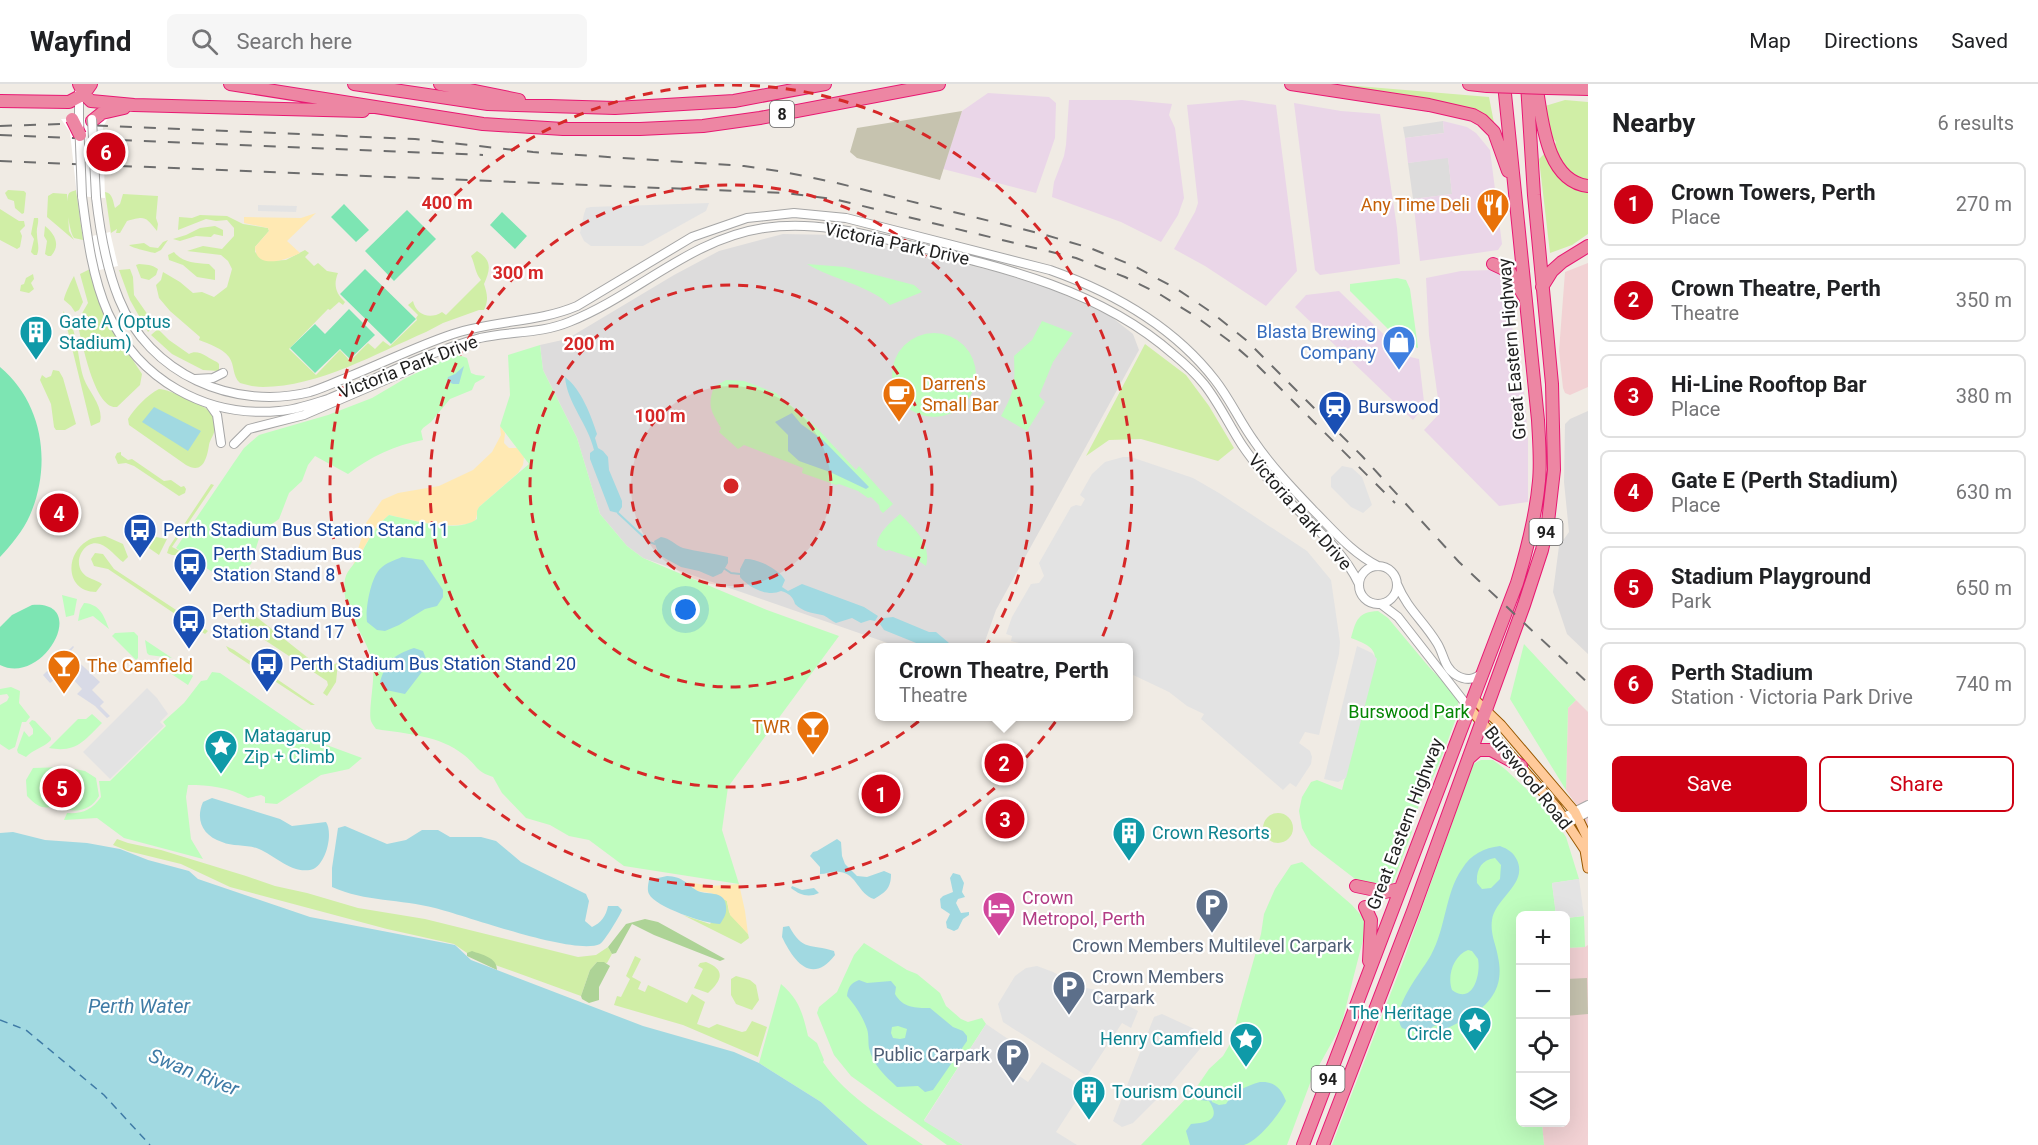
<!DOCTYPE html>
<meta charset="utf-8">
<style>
:root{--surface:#fff;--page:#f6f6f6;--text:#202124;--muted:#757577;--line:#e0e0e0;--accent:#cd0013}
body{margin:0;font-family:Roboto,sans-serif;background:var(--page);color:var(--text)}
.controls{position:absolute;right:18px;bottom:18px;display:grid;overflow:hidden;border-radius:9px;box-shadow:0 6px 24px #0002}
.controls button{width:54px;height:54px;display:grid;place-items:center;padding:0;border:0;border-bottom:2px solid var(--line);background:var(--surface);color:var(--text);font:30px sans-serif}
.you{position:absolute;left:686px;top:526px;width:21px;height:21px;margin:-15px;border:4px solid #fff;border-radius:50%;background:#1a73e8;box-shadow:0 0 0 9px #1a73e833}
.badge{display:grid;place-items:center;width:39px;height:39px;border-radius:50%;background:var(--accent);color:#fff;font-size:20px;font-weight:700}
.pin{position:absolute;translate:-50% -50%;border:3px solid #fff;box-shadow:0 2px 6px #0006}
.popup{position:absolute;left:875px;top:559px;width:258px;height:78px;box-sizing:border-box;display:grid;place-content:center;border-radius:9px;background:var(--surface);filter:drop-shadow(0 2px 4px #0005);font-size:20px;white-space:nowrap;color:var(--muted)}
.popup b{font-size:22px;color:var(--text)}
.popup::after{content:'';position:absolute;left:50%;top:100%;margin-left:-12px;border:12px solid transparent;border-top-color:var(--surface)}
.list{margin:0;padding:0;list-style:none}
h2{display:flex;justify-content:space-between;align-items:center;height:78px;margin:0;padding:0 24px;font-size:26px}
h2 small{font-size:20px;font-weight:400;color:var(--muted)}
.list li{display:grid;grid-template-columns:39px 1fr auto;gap:18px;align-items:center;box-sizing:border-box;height:84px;margin:0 12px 12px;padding:0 12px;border:2px solid var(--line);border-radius:9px}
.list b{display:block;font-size:22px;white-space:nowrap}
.list p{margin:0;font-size:20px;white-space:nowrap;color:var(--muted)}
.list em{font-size:20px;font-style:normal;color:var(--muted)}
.actions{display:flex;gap:12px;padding:18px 24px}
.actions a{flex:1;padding:14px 0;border:2px solid var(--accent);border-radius:9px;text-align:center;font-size:21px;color:var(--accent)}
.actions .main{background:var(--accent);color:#fff}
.icon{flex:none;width:33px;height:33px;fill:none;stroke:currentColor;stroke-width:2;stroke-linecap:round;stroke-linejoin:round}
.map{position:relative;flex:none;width:1588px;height:1061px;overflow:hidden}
header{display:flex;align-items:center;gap:36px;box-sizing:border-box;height:84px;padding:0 30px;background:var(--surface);border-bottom:2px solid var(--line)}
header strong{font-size:28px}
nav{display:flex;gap:33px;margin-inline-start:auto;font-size:21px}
.search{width:420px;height:54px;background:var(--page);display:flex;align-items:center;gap:15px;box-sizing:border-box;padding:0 21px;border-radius:9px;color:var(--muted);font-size:22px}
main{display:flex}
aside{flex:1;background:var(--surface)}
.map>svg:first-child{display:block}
.residential{fill:#dddcdc}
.commercial{fill:#f2d2d4}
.industrial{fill:#ead6e8}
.construction{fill:#c6c3af}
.grass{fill:#d0eea6}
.forest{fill:#add396}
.sand{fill:#ffe9b3}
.park{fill:#bffdbe}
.pitch{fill:#7de5b3}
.parking{fill:#e3e3e3}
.plaza{fill:#d8dae6}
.water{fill:#a1d9e1;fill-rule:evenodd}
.pier{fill:#fff}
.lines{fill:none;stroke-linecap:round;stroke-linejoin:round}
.stream{stroke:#a1d9e1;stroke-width:2}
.ferry{stroke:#3f7ba6;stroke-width:1.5;stroke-dasharray:8 6;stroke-linecap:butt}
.minor-casing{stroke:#a6a6a6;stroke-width:10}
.major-casing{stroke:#995800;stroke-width:11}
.highway-casing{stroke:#e81872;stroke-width:14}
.minor{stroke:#fff;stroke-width:8}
.major{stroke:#ffca9a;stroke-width:9}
.highway{stroke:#ed86a3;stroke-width:12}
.rail{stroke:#6d6d6d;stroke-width:2;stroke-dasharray:12 12;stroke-linecap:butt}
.minor-bridge-casing{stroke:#a6a6a6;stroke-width:10;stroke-linecap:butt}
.highway-bridge-casing{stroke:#e81872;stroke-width:14;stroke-linecap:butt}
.minor-bridge{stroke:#fff;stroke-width:8}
.highway-bridge{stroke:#ed86a3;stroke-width:12}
.ring{fill:none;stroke:#d62828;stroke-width:3;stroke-dasharray:10 8}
.labels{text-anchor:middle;stroke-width:4.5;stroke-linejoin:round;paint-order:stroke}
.shield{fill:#fff;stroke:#626262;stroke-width:1.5}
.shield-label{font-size:16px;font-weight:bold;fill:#1f1f1f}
.food-label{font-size:18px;fill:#c56008;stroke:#fff;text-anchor:end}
.street-label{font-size:18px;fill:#1f1f1f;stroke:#fff}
.culture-label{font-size:18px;fill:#0d838f;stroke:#fff;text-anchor:start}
.shop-label{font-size:18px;fill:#366cbe;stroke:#fff;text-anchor:end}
.transit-label{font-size:18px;fill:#164399;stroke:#fff;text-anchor:start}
.park-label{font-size:18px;fill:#058604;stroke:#fff}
.hotel-label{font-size:18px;fill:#b23c85;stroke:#fff;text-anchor:start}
.service-label{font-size:18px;fill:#4e5e75;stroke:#fff}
.water-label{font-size:20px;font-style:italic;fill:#3f7ba6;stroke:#fff}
.centre{fill:#d62828;stroke:#fff;stroke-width:3}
.ring-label{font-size:18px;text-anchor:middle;font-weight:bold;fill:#d62828;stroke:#fff;stroke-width:4.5;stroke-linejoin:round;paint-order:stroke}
</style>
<header>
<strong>Wayfind</strong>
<div class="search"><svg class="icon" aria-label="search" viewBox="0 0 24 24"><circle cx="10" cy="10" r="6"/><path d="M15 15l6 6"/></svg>Search here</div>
<nav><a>Map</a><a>Directions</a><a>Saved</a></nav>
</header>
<main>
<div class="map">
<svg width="1588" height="1061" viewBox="0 0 1588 1061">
<rect width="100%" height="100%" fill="#f0ebe4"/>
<!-- residential -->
<path class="residential" d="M 1443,37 L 1444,49 L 1405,54 L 1403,43 Z
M 1448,73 L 1452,110 L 1413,115 L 1408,79 Z
M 783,150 L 837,151 L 998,188 L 1051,205 L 1109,231 L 1133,250 L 1139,266 L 996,526 L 983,563 L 902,564 L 643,474 L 627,462 L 600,430 L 577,354 L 543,286 L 540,261 L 567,255 L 674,191 L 719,167 Z
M 1588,327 L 1588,570 L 1567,550 L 1553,508 L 1559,462 L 1569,448 L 1564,398 L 1565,340 L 1570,335 Z"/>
<!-- commercial -->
<path class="commercial" d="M 1588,179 L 1588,303 L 1570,311 L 1565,309 L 1563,304 L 1559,267 L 1565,188 Z
M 1576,616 L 1588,628 L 1588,745 L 1584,732 L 1566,706 L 1568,624 Z
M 1588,861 L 1588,1061 L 1544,1061 L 1542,1039 L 1566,1038 L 1566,864 L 1585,863 Z"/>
<!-- industrial -->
<path class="industrial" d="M 988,9 L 1049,13 L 1056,19 L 1055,54 L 1036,109 L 943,85 L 962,27 Z
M 1069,16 L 1130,16 L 1172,20 L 1169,31 L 1175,44 L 1184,114 L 1178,131 L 1161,158 L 1121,138 L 1052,113 L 1054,98 L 1064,72 L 1066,61 Z
M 1242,16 L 1276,21 L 1293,155 L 1297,187 L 1266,222 L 1205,182 L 1174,165 L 1195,128 L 1198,119 L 1187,21 Z
M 1294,19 L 1341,27 L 1380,30 L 1397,144 L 1400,180 L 1320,191 L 1315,186 Z
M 1443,37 L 1467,43 L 1476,49 L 1490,66 L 1502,160 L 1498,166 L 1420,177 L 1413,115 L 1452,110 L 1448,74 L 1408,79 L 1405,54 L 1444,49 Z
M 1492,186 L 1503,190 L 1507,198 L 1514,258 L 1518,270 L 1524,306 L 1528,356 L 1528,418 L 1499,422 L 1424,346 L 1440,329 L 1429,251 L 1426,194 L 1461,187 Z
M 1339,207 L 1406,272 L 1419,275 L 1424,318 L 1422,325 L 1413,336 L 1295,223 L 1306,211 Z"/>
<!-- construction -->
<path class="construction" d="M 962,27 L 940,96 L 857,74 L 850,68 L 857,44 Z
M 1587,894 L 1588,930 L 1566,932 L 1566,895 Z"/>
<!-- grass -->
<path class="grass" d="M 1333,0 L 1489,13 L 1494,39 L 1470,27 L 1333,2 Z
M 1565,16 L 1588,18 L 1588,96 L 1570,89 L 1553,66 L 1556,58 L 1550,50 L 1545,22 Z
M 1544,70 C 1558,94 1561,98 1588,107 L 1588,150 L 1572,161 L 1550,169 L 1539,75 Z
M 8,106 L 24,107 L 26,109 L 24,129 L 22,130 L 15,124 L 14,117 L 8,115 L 5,109 Z
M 76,106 L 83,156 L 74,154 C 69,147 66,121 68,112 C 69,107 72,108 76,106 Z
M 105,108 C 113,109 113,118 115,124 L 120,120 L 123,110 L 158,112 L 156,134 L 158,140 L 157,147 C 145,132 145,132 127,137 L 120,149 L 116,149 L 117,145 L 111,149 Z
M 53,109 L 67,110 L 69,147 L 74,156 L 47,133 L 48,112 Z
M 0,125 L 19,137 L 24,137 L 25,142 L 20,147 L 22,152 L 20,163 L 17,165 L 0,156 Z
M 200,131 L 227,132 L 243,140 L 268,144 L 269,147 L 255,163 L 255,168 L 267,177 L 286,176 L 305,166 L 309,169 L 305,173 L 314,182 L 318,179 L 327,187 L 338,189 C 333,201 336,210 345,218 L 343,221 L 339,218 L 330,226 L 328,225 L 289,265 L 316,291 L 340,266 L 350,277 L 368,259 L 375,265 L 383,257 L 390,262 L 417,236 L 416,234 L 418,231 L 408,221 L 413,217 C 416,231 430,236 442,228 L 446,231 L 481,196 C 475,189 475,180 471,172 L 477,167 C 493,177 490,186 484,200 C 487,209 489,216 484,226 L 479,226 L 443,239 L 426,248 C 377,269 318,303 263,303 C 255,303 247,301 240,299 C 232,292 235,281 229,273 C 222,264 209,260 199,256 L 200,253 L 170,227 L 159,214 L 156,201 L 161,196 L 163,188 L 180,198 L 193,209 L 202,208 L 214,213 L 227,203 L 232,185 L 228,177 L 221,171 L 187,167 L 203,162 L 222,165 L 234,152 L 234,144 L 227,136 L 216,137 L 206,135 L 178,146 L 179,133 L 192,134 Z
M 34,134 L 38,134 C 39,140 36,144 37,150 C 37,158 40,163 37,171 L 34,171 L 31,168 L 34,155 L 31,150 Z
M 45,142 C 55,150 61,161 51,172 L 48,172 L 45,170 L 47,157 L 44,152 Z
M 215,142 L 223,146 L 223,152 L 214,150 L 211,153 L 196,152 L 180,157 L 173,155 L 186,151 L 200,144 Z
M 168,156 L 161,166 L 155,169 C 150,168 132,164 129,161 L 144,159 L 150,163 L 158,164 L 163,158 Z
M 174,168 C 183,179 195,179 209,180 L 215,186 L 215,196 L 197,193 L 183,181 L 169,176 L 168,171 Z
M 139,180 C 147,181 151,180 158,185 L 156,191 L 149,196 L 141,194 L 136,181 Z
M 90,185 L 102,224 L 111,243 L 142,290 L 140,301 L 117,323 C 94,326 82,256 77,238 L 88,219 L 80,190 Z
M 130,185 L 133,193 L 134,211 L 155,241 L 148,248 L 130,216 L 119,186 Z
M 33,190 L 34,195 L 31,199 L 34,205 L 29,209 L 20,207 L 21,201 L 24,200 L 26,194 Z
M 74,192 L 83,218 L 79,226 L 75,228 L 71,222 L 64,216 C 64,212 72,195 74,192 Z
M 63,227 C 78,242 77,275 84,295 C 89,308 104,323 100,338 L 91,342 Z
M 158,245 L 169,256 L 189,270 C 198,264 208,274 217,278 L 219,280 L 219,287 L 203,286 L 172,270 L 151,251 Z
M 1145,260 L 1186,291 L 1209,322 L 1234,364 L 1218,377 L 1141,355 L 1109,356 L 1086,372 Z
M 53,286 L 59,287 L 63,294 L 76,340 L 65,346 L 56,346 L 54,343 L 51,320 L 40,296 L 42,291 L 46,294 L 51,292 Z
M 159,305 C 169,305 204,322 212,328 C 213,333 215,338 215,343 C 215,350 210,355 209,361 C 207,374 203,391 186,381 L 129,341 L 128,335 C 135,324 147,311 159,305 Z
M 121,368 L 121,371 L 128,376 L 132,375 L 164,397 L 171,396 L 181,403 L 184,402 L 186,405 L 185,409 L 179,412 L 134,382 L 126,379 L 118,380 L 115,373 L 117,369 Z
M 211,400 L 214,401 L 172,463 L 182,468 L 180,471 L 172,471 L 167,469 L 169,463 Z
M 142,444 L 156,453 L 167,455 L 159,471 L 127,449 L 131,446 Z
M 105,452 L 123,460 L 128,473 L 123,478 C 116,473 109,463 100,460 C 85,455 73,476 82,488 C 87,495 95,495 102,500 L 96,508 C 66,508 64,471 87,457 C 92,453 99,453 105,452 Z
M 95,469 L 103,470 L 114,485 L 208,547 L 205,550 L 108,485 L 94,482 L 91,475 Z
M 239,530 L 254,531 L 317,581 L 327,582 L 338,579 L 336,598 L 327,612 L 323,609 L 328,601 L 327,597 L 242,541 Z
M 226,562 L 234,566 L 315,621 L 311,621 L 229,567 Z
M1263 744a15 15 0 1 1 30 0a15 15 0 1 1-30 0Z
M 117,755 L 128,759 L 161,766 L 246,792 L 275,802 L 307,809 L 358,824 L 425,835 L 578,873 L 596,871 L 608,863 L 612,870 L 607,879 L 597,878 L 590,886 L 581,912 L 498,882 L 467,869 L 454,860 L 387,845 L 230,803 L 181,780 L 128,767 L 113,761 Z
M 720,812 L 727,817 L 729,828 L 748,850 L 749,854 L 741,860 L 683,831 L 710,840 L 725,818 Z
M 635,872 L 641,875 L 632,893 L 641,898 L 638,905 L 645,908 L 648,901 L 687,919 L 692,910 L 705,918 L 697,940 L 709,944 L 717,940 L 742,948 L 746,947 L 752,937 L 767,943 L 758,973 L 683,941 L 614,921 L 617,912 L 621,913 L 630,895 L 626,892 Z
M 706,878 C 726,886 722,896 708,909 L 694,904 L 703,885 L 698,882 L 700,879 Z
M 736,892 L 750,896 L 756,901 L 759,916 L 752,926 L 736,920 L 731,911 L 731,895 Z"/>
<!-- forest -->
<path class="forest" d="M 645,835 L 658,838 L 725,875 L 720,877 L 654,851 L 632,840 L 616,869 L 612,870 L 608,863 L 626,840 Z
M 472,867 C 482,871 497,873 497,886 L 467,872 L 467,869 Z
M 597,878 L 604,878 L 610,882 L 599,903 L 599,916 L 589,919 L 582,915 L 581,912 L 590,886 Z"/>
<!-- sand -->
<path class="sand" d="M 316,129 L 287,157 L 300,169 C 288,175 256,187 255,163 L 269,147 L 268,144 L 244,139 L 244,133 L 301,134 Z
M 500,342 L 505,349 L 504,359 L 509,364 L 517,364 L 524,373 L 523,381 L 518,389 L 479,423 L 475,438 C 447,446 417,437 389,431 C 372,444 365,465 353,482 L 366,439 L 382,416 L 398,409 L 439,402 L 473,386 L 492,368 L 501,351 Z
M 687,798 L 711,802 L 739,800 L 745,827 L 748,850 L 730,831 L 727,817 L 711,809 L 697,807 Z"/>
<!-- park -->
<path class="park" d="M 807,180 L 845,183 L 914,201 L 922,208 L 890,221 C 868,201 832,195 807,180 Z
M 1397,194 L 1406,196 L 1410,205 L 1418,264 L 1402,259 L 1350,207 L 1350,200 Z
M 1042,237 L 1073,249 L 1053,278 L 1039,312 L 1045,318 L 1027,347 L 1001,332 C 1015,307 1015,300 1014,272 L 1032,256 Z
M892 291a42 42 0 1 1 84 0a42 42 0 1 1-84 0Z
M 540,261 L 543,286 L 577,354 L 600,430 L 627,462 L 643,474 L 767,526 L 839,552 L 728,703 L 722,746 L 739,800 L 624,782 L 589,756 L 569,752 L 550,741 L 526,734 L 502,709 L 493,693 C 475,687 478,682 464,671 C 439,651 407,650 376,645 C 374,642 372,640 371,637 C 368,628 375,596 373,582 C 369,552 339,527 345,495 C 347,485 358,477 362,468 C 369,455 376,441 389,431 C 412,436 457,450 477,435 L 477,427 L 479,423 L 529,380 L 500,342 L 510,311 L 508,271 Z
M 456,270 L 467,274 L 471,289 L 476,291 L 485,292 L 484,294 L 475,299 L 472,306 L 450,315 L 431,338 L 423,344 L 421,347 L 423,356 C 395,361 370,373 348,390 L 315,372 L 308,381 L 302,397 L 289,409 L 279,435 L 261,448 L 251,480 L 229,499 L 176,464 L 235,377 L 244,364 L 259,351 L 328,331 L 372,314 L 406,294 Z
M 726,296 L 744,297 L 776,309 L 815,342 L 856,386 L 859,382 L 893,420 L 883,429 L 880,426 L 879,421 L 871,413 L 868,414 L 858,407 L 839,400 L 836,401 L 802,389 L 803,384 L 744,361 L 738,365 L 719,348 L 721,344 C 711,327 707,322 714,303 Z
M 900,430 C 914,444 932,460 926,482 L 916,475 L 889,466 L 886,467 L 877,462 C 877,449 891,438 900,430 Z
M 62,511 L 77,515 L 74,531 L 66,533 Z
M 84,519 C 100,520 104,532 109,545 L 93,532 L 78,537 L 80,526 Z
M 1378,527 L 1388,534 L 1429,583 L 1452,607 L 1458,616 L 1458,629 C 1450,650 1443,671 1434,691 C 1426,709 1413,728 1412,748 L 1393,799 L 1388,804 L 1363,801 L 1311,761 L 1302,744 L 1299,727 L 1302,713 L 1311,698 L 1317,696 L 1342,706 L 1375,574 C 1375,562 1361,558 1351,554 C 1356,536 1358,528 1378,527 Z
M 134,548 L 138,552 L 138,574 L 136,576 L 112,552 L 115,549 Z
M 145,556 L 172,574 L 149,571 L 147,569 Z
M 1524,560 L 1576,616 L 1568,624 L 1566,706 L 1510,615 Z
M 156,579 L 177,580 L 193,592 L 188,601 L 170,589 L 157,585 Z
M 212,588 L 220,589 L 324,660 L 362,674 L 349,685 L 321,691 L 277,720 L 265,719 L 265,713 L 261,711 L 248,714 C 228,703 210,701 188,701 L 186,713 L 191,755 L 203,775 L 124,754 L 97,734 L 64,736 L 67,729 C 82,730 92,726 101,713 L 99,697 L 110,697 L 166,642 L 163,638 L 184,619 L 201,597 L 207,596 Z
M 11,603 L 20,607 L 19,619 L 30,633 L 26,638 L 22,638 L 15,663 L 9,666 L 0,660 L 0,621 L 7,617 L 9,613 L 7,610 L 0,611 L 0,605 Z
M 92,630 L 102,639 C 84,657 76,669 49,664 L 78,635 L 86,635 Z
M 32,636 L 35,637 L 51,654 L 51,656 C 43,664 34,665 26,673 L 18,669 L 17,666 L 24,647 L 29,653 L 33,650 L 33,645 L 29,639 Z
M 1481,676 L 1493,676 L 1505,685 L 1537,715 L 1555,737 L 1566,753 L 1579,795 L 1552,799 L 1556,831 L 1520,832 L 1520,1038 L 1542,1039 L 1544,1061 L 1332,1061 L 1404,875 L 1473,680 Z
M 64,683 L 85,687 L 96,694 L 99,712 C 91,726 75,731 61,722 C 44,724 40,726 27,712 L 26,696 L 33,684 Z
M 1302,778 L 1352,821 L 1365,836 L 1365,848 L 1341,942 L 1312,994 L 1287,1061 L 1141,1061 L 1196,1004 L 1209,985 L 1223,972 L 1230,960 L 1261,850 L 1264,830 L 1275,805 L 1291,781 Z
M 1584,832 L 1585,863 L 1566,864 L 1566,834 Z
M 864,859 L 907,886 L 917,890 L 940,909 L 946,922 L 961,935 L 968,938 L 982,934 L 986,940 L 924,1036 L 963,1061 L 947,1061 L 851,992 L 834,971 L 817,929 L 819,923 L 837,908 L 854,871 Z
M 781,900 C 799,915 803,930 808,952 L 817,959 L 824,976 L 823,978 C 847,1014 888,1036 923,1061 L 868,1061 L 821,1018 L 759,979 Z"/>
<!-- pitch -->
<path class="pitch" d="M 344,120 L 369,146 L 356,158 L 331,133 Z
M 407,126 L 436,155 L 394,197 L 365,167 Z
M 502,128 L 527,152 L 515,165 L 490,141 Z
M 365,185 L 416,235 L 391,260 L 340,210 Z
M 349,225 L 375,251 L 350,275 L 340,265 L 315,289 L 290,264 L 315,240 L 325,250 Z
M 0,283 C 43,319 52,380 30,431 C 23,447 11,461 0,473 Z
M 32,521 C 91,516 43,603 0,581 L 0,543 L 12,531 Z"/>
<!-- parking -->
<path class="parking" d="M 709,119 L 706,127 L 643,162 L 591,162 L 584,157 L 580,149 L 584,130 L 586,124 L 591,123 Z
M 258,121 L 297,122 L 296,128 L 258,127 Z
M 1123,373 L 1131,373 L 1193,394 L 1219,409 L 1307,467 L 1331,496 L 1340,558 L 1339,570 L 1319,651 L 1305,648 L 1299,659 L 1310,667 L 1312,673 L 1311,680 L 1296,703 L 1290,699 L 1283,706 L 1201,635 L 1204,630 L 1187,622 L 1169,608 L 1129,589 L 1128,564 L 1034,563 L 1011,557 L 1012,552 L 1006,550 L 1012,533 L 1031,500 L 1039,499 L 1044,492 L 1039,479 L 1071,423 L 1076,421 L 1081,422 L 1085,415 L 1080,411 L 1092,390 L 1105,378 Z
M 1342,382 L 1352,384 L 1362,393 L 1372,421 L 1363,429 L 1351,423 L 1331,403 L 1331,393 Z
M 1357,562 L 1372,569 L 1377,575 L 1346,694 L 1338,698 L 1324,695 Z
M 147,604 L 157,614 L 168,630 L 160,638 L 164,642 L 110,695 L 83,668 Z
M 1579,795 L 1584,832 L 1566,834 L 1566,832 L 1556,831 L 1552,799 Z
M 1037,882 L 1053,888 L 1081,903 L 1102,907 L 1138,927 L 1131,944 L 1122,939 L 1087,992 L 1003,938 L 998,920 L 1015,892 L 1026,884 Z
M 1162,930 L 1201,948 L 1204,960 L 1165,1007 L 1133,1039 L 1122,1043 L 1113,1037 L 1154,933 Z
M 986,940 L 1027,968 L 1014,988 L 1028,998 L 1042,978 L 1080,1001 L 1076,1008 L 1080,1011 L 1056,1048 L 1077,1061 L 963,1061 L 924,1037 Z"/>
<!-- plaza -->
<path class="plaza" d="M 73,562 L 74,563 L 69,569 L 100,598 L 92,606 L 104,618 L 100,622 L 110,632 L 107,634 L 95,622 L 77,610 L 82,605 L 72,594 L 66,599 L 59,592 L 50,599 L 43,591 Z"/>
<!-- water -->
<path class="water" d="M 464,282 L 459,300 L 453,300 L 447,297 L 448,293 L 455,290 Z
M 565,293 C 581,305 591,331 597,350 L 595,354 L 598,364 L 603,367 L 608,373 L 609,386 L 622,417 L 622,423 L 618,429 L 610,427 L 590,375 L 590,369 L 594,366 C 588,340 567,319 565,293 Z
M 154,323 L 201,347 L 188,367 L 142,338 Z
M 792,329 L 801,340 L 823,356 L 869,403 L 866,405 L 830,388 L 799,377 L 788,367 L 788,351 L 775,338 Z
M 661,453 C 670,454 675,461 683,464 C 698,468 713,469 728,473 L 728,479 L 722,489 L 713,493 L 699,487 L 681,483 L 659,471 L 654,457 Z
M 402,473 L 423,476 L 443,506 L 443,513 L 437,522 L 425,525 L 399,541 L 385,547 L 377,546 L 367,538 C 365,525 371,492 381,484 C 386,479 395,476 402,473 Z
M 745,475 C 756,474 779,485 785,496 L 782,503 L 788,507 L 802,500 L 864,523 L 878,532 L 875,537 L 870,536 L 861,539 L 852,534 L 836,539 C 831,537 827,532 822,531 C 812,529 803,528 795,520 C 793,512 788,509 781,507 C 768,513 749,504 740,493 L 740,485 Z
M 893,533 L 929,548 L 936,548 L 949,559 L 950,563 L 926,563 L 884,546 L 880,540 L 884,534 Z
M 414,564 L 423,567 L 428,580 L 405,610 L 386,606 L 380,598 C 386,578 393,571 414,564 Z
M 212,714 L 280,735 L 292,742 L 326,738 C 334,750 325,784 310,786 C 291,789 275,772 259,765 C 247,760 233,763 222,758 C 203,752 195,736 203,718 Z
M 345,742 L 387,760 L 406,756 L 422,746 L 438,746 L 450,753 L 481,753 L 496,757 L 521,778 L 586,810 L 589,817 L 585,837 L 592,843 C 601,839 606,832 608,822 L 618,822 L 622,826 C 621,830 604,858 600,860 C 575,872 467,832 435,824 C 401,815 365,818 332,803 L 332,784 L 338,744 Z
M 13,748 L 45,756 L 87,759 L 120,765 L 148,776 L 189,787 L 198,795 L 310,833 L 455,861 L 471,876 L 643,942 L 734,968 L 759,979 L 821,1018 L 868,1061 L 0,1061 L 0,749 Z
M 837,755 L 841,758 L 842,772 L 845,780 L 857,792 L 867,793 L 884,787 L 891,790 C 891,804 886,808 874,815 C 858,810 857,790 840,788 C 833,786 827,790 820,790 L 820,783 L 810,772 L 813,768 L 817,767 Z
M 1500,762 C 1508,765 1513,768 1517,776 C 1528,800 1495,814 1492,836 C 1490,850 1496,860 1498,873 C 1507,914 1477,931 1443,946 L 1437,941 L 1432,943 L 1430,947 L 1411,947 L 1402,944 C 1389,925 1421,889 1431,871 C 1446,844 1445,809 1462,785 C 1471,770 1484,764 1500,762 ZM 1495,774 L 1501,781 L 1500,795 L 1491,804 L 1482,805 L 1477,799 C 1476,786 1481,776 1495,774 ZM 1468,866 L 1472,867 L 1478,875 C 1481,890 1473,922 1452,906 C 1447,892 1453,872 1468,866 Z
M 953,789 L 960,791 L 964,799 L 962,808 L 965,813 L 958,815 L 956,819 L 961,829 L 969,828 L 969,831 L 963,835 L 958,845 L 954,847 L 947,844 L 946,838 L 950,830 L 941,824 L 940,815 L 943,812 L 953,808 L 950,794 Z
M 667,792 C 683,793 684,798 696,806 C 705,812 725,805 726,822 C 727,830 724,834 720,840 C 706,840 655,823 649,810 C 647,806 648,801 649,796 Z
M 792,802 L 802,806 L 814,804 L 819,809 C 808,814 800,811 791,804 Z
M 789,842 C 803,868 810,859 834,867 L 835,871 C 812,901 794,878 782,853 L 783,843 Z
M 859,896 L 867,899 L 891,897 L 896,903 L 895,910 C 903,924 915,924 930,924 L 953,943 L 963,947 L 967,952 L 967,957 L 933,1006 L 925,1008 L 918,1002 L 897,1003 C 885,992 873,981 869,964 C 868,958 869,951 867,945 C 863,933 855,921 847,912 C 848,903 851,899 859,896 ZM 898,942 L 907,945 L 905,954 L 900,955 L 893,954 L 891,949 L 892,943 Z
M 1260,998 C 1274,997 1281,1004 1286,1017 C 1279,1030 1259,1057 1244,1061 C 1231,1061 1204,1061 1190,1061 L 1186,1047 L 1191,1040 C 1209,1039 1221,1035 1209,1017 L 1200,1016 L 1197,1015 L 1197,1010 L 1201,1005 L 1206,1005 L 1209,1006 L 1212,1018 L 1219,1021 L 1226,1020 C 1233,1008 1246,1002 1260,998 Z"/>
<!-- pier -->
<path class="pier" d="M 108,34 L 103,43 L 105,114 L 77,112 L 70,48 L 61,35 Z
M 110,148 L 118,182 L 90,188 L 83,154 Z"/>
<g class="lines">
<!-- stream -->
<path class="stream" d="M 618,429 L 649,458 L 655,460
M 725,485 L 731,489 L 740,490"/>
<!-- ferry -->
<path class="ferry" d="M 0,936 L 26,946 L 104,1011 L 150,1061"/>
<!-- minor casing -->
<g class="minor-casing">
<path id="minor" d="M 79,9 L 79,35
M 82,112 C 87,151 92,193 108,229 C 139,296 206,334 279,327 C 296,326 312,320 328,315 C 378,294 428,268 480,254 C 510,247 540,250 569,238 C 637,211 690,155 764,144 C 815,136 864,150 913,162 C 1006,184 1100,206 1173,270 C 1184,279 1195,289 1204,300 C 1219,319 1229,341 1242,361 C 1250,373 1259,384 1268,395 C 1298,430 1339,458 1359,500
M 96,113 C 100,148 106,183 119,215 C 149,290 233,327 310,308 C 323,304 336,298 348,293 C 383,279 417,262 453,250 C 494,236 537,239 577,222 L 692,153 L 747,134 L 794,129 L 846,134 L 1050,186 C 1112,208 1174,243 1215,296 C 1230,315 1240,338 1254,357 C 1271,382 1292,404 1313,426 C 1334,447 1352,469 1378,482
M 195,295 L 213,294 L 223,289
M 210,321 L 217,331 L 221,359
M 234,360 L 249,345 L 304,331 L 411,285
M1359 501a19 19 0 1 1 38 0a19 19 0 1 1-38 0Z
M 1397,500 C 1408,526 1423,536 1437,559 C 1444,570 1444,584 1456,591 C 1466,597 1474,596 1482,589
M 1381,520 L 1398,533 L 1469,624
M 1564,733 L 1588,721
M 1568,739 L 1588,728"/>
</g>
<!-- major casing -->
<g class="major-casing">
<path id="major" d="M 1473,614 L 1501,641 L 1575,728 L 1587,753 L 1585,766 L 1588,784
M 1469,624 L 1557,724 L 1585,766"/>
</g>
<!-- highway casing -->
<g class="highway-casing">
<path id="highway" d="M 79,0 L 84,10 L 91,17 L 134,21 L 363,27
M 230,0 L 483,40 L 563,45 L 640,45 L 703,42 L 760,34 L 939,0
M 354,0 L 488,20 L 615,24 L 734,17 L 825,0
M 440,0 L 519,16
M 1291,0 L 1429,21 L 1473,31 L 1482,36 L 1494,48 L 1508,87
M 1469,0 L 1487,2
M 1536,0 C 1542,33 1545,97 1588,102
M 1547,4 L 1588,5
M 0,17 L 69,18 L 84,10 L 91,0
M 92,37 L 102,29 L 124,24
M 1493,180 L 1510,188 L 1524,212
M 1542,203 L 1552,187 L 1562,178 L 1588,162
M 1469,674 L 1478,666 L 1491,666 L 1521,682
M 1356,802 L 1385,808 L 1400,805
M 1365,823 L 1371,836 L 1369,877
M 1303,1061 L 1517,499 C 1527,466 1536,432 1539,397 C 1541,377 1539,356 1538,336 L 1504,0
M 1323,1061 L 1413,827 L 1524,521 L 1542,466 L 1548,438 L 1554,386 L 1552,300 L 1534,111 L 1527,0"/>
</g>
<!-- minor -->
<use href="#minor" class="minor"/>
<!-- major -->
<use href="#major" class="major"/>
<!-- highway -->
<use href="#highway" class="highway"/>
<!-- rail -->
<path class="rail" d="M 0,42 L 63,40 L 415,55 L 533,68 L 744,82 L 784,88 L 833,98 L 1042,150 L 1090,164 L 1134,182 L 1177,205 L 1211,228 L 1246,256 L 1362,372 L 1459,478 L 1588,599
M 0,51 L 483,71
M 0,77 L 785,109 L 834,115 L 1076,174 L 1125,193 L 1161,211 L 1195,232 L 1228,256 L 1258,282 L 1395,419"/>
<!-- minor-bridge casing -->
<g class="minor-bridge-casing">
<path id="minor-bridge" d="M 79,35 L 82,112
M 92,35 L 96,113"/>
</g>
<!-- highway-bridge casing -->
<g class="highway-bridge-casing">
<path id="highway-bridge" d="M 1487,2 L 1547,4
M 72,35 L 80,51"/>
</g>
<!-- minor-bridge -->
<use href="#minor-bridge" class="minor-bridge"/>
<!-- highway-bridge -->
<use href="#highway-bridge" class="highway-bridge"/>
</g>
<!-- distance rings -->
<circle cx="731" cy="402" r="100" fill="#d62828" fill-opacity=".12"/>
<g class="ring">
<circle cx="731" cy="402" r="100"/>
<circle cx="731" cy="402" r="201"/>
<circle cx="731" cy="402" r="301"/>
<circle cx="731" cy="402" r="401"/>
</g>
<!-- icons -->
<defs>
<g id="restaurant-pin" transform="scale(1.725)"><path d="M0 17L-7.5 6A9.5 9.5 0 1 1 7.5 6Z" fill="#e8710a" stroke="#fff"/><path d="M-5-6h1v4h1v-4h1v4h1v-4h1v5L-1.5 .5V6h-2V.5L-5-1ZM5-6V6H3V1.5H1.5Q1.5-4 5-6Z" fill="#fff"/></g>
<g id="building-pin" transform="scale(1.725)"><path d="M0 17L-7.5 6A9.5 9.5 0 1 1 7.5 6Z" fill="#0f9aa8" stroke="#fff"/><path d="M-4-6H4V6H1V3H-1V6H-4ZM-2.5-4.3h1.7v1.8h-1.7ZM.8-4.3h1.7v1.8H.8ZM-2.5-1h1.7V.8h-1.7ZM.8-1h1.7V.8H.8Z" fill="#fff"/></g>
<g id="shop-pin" transform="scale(1.725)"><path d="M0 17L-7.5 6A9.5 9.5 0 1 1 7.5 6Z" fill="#3f7fe0" stroke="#fff"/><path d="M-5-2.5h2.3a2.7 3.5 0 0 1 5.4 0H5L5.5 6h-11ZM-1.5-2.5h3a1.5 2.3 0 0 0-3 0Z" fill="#fff"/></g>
<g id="cafe-pin" transform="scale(1.725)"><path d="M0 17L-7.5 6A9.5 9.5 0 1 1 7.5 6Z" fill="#e8710a" stroke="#fff"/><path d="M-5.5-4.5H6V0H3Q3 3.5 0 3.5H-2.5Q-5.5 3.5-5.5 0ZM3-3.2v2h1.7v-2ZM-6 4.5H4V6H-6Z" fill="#fff"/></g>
<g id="station-pin" transform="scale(1.725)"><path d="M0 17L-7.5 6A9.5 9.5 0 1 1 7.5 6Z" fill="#1a4fb4" stroke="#fff"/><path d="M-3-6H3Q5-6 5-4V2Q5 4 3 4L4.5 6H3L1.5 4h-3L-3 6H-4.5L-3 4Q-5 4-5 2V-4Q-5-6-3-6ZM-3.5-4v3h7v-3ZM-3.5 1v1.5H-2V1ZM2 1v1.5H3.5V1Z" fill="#fff"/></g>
<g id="bus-pin" transform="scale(1.725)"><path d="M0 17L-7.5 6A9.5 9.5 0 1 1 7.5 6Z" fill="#1a4fb4" stroke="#fff"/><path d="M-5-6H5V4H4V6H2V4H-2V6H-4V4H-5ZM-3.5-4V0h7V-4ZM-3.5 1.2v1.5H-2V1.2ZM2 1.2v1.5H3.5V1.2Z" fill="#fff"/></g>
<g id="bar-pin" transform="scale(1.725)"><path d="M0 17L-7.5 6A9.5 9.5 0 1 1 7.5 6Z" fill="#e8710a" stroke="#fff"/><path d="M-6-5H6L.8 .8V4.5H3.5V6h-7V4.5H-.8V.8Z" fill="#fff"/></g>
<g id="sight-pin" transform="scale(1.725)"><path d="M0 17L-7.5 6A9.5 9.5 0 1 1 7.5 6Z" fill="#0f9aa8" stroke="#fff"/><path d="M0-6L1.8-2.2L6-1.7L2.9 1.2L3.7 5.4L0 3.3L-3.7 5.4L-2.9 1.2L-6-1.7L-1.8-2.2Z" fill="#fff"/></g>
<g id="parking-pin" transform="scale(1.725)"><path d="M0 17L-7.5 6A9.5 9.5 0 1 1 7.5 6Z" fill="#5c6f8a" stroke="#fff"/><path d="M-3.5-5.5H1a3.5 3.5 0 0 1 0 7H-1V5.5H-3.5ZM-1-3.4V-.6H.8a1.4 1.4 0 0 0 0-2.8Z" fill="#fff"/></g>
<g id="hotel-pin" transform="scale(1.725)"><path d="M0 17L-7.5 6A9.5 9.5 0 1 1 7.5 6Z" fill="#d1479c" stroke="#fff"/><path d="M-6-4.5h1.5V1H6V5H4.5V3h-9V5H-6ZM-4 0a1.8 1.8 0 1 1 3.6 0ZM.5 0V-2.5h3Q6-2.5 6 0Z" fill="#fff"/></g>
</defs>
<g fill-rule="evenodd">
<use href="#restaurant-pin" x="1493" y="121"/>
<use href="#building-pin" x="36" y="248"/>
<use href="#shop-pin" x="1399" y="258"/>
<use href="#cafe-pin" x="899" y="310"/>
<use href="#station-pin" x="1335" y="323"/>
<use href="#bus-pin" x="140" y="446"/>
<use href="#bus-pin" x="190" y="480"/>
<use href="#bus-pin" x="189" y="537"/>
<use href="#bus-pin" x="267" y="580"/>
<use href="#bar-pin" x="64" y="582"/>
<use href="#bar-pin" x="813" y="643"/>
<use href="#sight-pin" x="221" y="662"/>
<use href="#building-pin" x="1129" y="749"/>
<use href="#parking-pin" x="1212" y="821"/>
<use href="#hotel-pin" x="999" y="824"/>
<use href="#parking-pin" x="1069" y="903"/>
<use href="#sight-pin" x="1475" y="939"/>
<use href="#sight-pin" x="1246" y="955"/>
<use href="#parking-pin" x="1013" y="971"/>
<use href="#building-pin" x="1089" y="1008"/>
</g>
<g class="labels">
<!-- shield labels -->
<g class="shield">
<rect x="770" y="17" width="24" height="26" rx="4.5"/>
<rect x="1529.5" y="435" width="33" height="26" rx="4.5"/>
<rect x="1311.5" y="982" width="33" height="26" rx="4.5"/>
</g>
<g class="shield-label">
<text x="782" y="36">8</text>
<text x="1546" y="454">94</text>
<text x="1328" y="1001">94</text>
</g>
<!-- food labels -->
<g class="food-label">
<text x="1470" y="127">Any Time Deli</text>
<text x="922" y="306" text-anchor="start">Darren's<tspan x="922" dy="21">Small Bar</tspan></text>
<text x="87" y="588" text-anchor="start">The Camfield</text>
<text x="790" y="649">TWR</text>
</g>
<!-- street labels -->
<g class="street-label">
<text transform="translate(897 160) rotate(12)" y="6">Victoria Park Drive</text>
<text transform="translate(1512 265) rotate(-95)" y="6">Great Eastern Highway</text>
<text transform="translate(408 283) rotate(-21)" y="6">Victoria Park Drive</text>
<text transform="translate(1300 428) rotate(49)" y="6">Victoria Park Drive</text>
<text transform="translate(1528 694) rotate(51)" y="6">Burswood Road</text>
<text transform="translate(1405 740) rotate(-69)" y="6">Great Eastern Highway</text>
</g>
<!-- culture labels -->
<g class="culture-label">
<text x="59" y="244">Gate A (Optus<tspan x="59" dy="21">Stadium)</tspan></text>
<text x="244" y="658">Matagarup<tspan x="244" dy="21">Zip + Climb</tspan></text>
<text x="1152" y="755">Crown Resorts</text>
<text x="1452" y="935" text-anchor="end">The Heritage<tspan x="1452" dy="21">Circle</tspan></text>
<text x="1223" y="961" text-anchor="end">Henry Camfield</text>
<text x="1112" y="1014">Tourism Council</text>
</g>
<!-- shop labels -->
<g class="shop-label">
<text x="1376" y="254">Blasta Brewing<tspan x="1376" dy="21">Company</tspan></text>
</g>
<!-- transit labels -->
<g class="transit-label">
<text x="1358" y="329">Burswood</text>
<text x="163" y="452">Perth Stadium Bus Station Stand 11</text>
<text x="213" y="476">Perth Stadium Bus<tspan x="213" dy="21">Station Stand 8</tspan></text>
<text x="212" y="533">Perth Stadium Bus<tspan x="212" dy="21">Station Stand 17</tspan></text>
<text x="290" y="586">Perth Stadium Bus Station Stand 20</text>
</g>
<!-- park labels -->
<g class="park-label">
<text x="1409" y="634">Burswood Park</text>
</g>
<!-- hotel labels -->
<g class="hotel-label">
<text x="1022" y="820">Crown<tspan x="1022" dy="21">Metropol, Perth</tspan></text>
</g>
<!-- service labels -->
<g class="service-label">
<text x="1212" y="868">Crown Members Multilevel Carpark</text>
<text x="1092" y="899" text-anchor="start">Crown Members<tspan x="1092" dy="21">Carpark</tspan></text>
<text x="990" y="977" text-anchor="end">Public Carpark</text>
</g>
<!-- water labels -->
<g class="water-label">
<text x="139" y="929">Perth Water</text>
<text transform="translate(194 988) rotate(22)" y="7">Swan River</text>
</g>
</g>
<circle cx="731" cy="402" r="9" class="centre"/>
<g class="ring-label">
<text x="447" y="125">400 m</text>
<text x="518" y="195">300 m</text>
<text x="589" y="266">200 m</text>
<text x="660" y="338">100 m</text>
</g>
</svg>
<div class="controls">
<button>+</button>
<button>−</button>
<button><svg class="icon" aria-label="locate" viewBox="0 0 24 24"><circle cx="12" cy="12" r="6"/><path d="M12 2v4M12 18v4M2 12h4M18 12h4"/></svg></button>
<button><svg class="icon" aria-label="layers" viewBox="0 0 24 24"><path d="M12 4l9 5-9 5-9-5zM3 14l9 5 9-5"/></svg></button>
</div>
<div class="you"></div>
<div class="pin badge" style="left:881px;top:710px">1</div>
<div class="pin badge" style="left:1004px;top:679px">2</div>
<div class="popup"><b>Crown Theatre, Perth</b>Theatre</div>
<div class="pin badge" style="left:1005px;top:735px">3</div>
<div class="pin badge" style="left:59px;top:429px">4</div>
<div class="pin badge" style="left:62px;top:704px">5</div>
<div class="pin badge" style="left:106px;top:68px">6</div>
</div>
<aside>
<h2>Nearby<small>6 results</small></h2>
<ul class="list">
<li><span class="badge">1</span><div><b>Crown Towers, Perth</b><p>Place</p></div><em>270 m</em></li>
<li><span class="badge">2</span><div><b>Crown Theatre, Perth</b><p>Theatre</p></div><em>350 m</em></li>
<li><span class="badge">3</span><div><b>Hi-Line Rooftop Bar</b><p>Place</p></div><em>380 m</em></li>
<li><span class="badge">4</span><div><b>Gate E (Perth Stadium)</b><p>Place</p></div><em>630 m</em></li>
<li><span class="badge">5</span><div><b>Stadium Playground</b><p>Park</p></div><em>650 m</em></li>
<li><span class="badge">6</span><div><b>Perth Stadium</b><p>Station · Victoria Park Drive</p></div><em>740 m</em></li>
</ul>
<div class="actions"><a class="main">Save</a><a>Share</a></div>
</aside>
</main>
